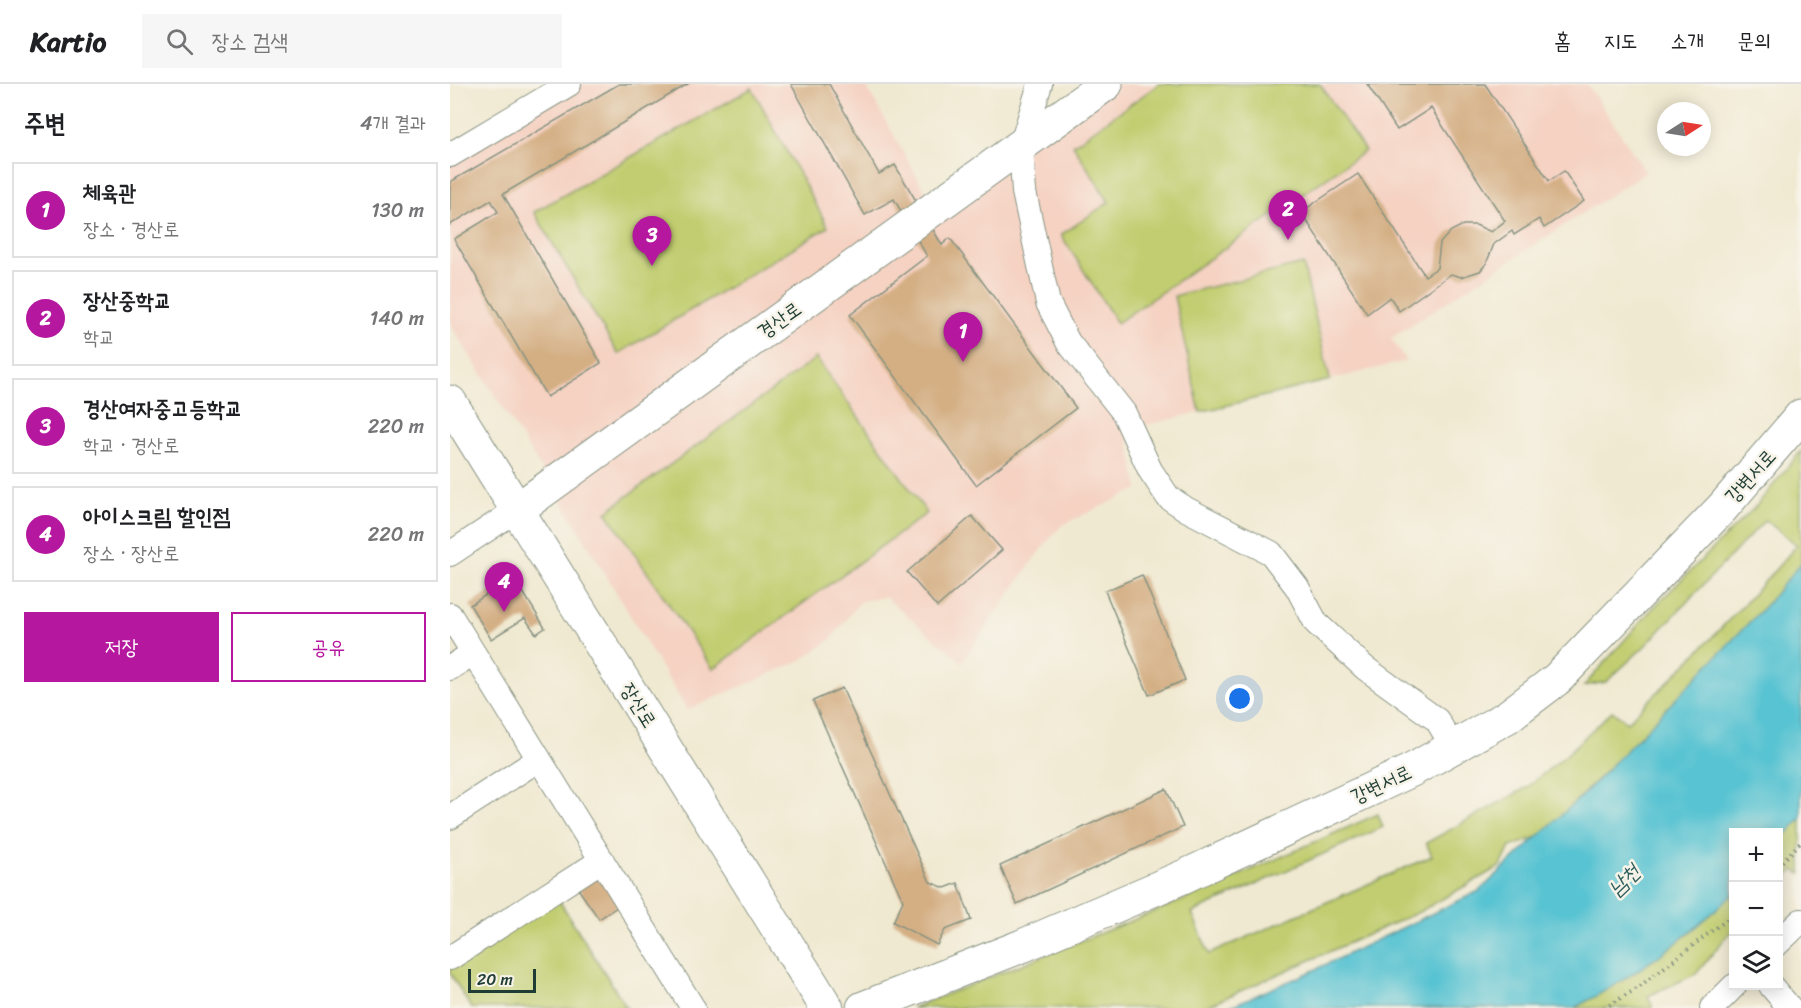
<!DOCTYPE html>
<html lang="ko">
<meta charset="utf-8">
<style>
:root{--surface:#fff;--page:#f6f6f6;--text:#202124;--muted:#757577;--line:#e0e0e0;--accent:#b5179e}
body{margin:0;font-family:Sriracha,"Poor Story",sans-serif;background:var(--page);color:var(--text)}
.controls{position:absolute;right:18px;bottom:18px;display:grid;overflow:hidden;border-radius:0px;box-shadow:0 3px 15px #0003}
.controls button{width:54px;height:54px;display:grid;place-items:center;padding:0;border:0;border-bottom:2px solid var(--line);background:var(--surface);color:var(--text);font:30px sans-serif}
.compass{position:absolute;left:1207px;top:18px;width:54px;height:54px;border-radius:50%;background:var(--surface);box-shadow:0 3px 15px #0003;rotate:78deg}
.scale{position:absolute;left:18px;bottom:15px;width:68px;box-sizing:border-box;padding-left:6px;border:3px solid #1f3d34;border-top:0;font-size:16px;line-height:21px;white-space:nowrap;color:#1f3d34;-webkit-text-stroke:4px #f7f3e8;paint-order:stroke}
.you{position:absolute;left:790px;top:615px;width:21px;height:21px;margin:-15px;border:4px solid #fff;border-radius:50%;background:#1a73e8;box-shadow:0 0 0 9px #1a73e833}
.badge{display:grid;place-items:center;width:39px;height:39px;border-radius:50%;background:var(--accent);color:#fff;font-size:20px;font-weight:700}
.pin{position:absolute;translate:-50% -50px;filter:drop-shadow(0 2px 3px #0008)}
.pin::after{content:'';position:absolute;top:32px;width:21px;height:18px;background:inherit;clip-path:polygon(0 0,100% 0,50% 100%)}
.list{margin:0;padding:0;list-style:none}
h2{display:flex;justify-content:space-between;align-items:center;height:78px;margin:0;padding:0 24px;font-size:26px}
h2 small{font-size:20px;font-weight:400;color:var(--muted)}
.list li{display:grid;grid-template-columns:39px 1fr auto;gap:18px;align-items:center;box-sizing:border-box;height:96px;margin:0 12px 12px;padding:0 12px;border:2px solid var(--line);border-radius:0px}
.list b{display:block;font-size:22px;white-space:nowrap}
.list p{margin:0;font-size:20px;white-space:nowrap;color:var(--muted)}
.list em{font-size:20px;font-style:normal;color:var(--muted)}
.actions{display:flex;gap:12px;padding:18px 24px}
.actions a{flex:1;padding:14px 0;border:2px solid var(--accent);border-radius:0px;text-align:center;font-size:21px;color:var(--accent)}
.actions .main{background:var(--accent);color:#fff}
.icon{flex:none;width:33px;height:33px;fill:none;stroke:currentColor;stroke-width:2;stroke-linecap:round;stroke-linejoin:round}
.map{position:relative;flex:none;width:1351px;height:924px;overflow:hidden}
header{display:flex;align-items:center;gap:36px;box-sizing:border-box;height:84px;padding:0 30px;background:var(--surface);border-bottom:2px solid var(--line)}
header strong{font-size:28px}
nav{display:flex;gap:33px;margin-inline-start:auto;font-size:21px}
.search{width:420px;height:54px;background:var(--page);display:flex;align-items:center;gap:15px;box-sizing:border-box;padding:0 21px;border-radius:0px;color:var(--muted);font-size:22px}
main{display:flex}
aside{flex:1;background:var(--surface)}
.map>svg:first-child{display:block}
.built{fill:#f5d2c2}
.green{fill:#c1cd6f;stroke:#708552;stroke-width:1.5}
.water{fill:#58c3d2;stroke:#3c8083;stroke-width:1.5}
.building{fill:#d4af84}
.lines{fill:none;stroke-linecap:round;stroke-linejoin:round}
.street-casing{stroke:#889382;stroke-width:26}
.secondary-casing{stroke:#889382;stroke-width:35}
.path{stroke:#889382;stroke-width:4;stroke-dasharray:1.5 4.5;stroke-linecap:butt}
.street{stroke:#fff;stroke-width:24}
.secondary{stroke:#fff;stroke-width:33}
.labels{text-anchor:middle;stroke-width:5;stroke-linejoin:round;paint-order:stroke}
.street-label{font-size:20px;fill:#1f3d34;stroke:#f7f3e8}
.water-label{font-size:21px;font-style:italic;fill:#2d5e5c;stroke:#f7f3e8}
</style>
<header>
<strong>Kartio</strong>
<div class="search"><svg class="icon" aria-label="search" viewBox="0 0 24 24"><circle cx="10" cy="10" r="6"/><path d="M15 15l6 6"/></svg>장소 검색</div>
<nav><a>홈</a><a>지도</a><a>소개</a><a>문의</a></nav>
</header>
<main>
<aside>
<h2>주변<small>4개 결과</small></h2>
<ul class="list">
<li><span class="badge">1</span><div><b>체육관</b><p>장소 · 경산로</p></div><em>130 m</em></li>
<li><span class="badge">2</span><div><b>장산중학교</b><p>학교</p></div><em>140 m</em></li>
<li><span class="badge">3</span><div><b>경산여자중고등학교</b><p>학교 · 경산로</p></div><em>220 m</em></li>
<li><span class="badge">4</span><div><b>아이스크림 할인점</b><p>장소 · 장산로</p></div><em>220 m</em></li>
</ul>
<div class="actions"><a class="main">저장</a><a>공유</a></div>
</aside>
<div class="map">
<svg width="1351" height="924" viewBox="0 0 1351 924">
<rect width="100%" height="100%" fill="#f7f3e8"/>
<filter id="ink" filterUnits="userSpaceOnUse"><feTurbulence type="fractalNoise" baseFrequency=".0167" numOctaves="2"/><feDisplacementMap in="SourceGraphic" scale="12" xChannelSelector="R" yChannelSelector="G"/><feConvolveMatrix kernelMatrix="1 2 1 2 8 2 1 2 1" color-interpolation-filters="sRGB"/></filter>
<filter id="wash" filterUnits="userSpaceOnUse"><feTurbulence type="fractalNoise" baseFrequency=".008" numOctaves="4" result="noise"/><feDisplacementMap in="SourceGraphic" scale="24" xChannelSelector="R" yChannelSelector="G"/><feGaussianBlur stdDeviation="1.35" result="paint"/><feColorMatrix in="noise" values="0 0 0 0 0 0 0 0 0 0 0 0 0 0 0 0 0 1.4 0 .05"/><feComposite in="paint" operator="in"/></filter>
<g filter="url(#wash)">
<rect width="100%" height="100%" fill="#f0e9d1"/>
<!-- built -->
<path class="built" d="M 119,0 L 415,0 L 485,125 L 550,79 L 574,111 L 571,63 L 656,0 L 1137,0 L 1196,88 L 941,254 L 956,277 L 681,345 L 675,337 L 688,405 L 612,441 L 588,469 L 512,578 L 435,513 L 411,517 L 380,556 L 352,576 L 237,626 L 101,400 L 0,240 L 0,71 Z"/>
<!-- green -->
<path class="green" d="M 709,0 L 870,0 L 915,67 L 667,239 L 611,151 L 659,118 L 623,61 Z
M 302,4 L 378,143 L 168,270 L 84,128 Z
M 853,180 L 880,296 L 750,328 L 724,212 Z
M 366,274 L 477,429 L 263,585 L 156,428 Z
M 1351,367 L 1351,483 L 1267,575 L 1110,733 L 1088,753 L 1060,763 L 1051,782 L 969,828 L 752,924 L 462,924 L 731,817 L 928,730 L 933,743 L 742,829 L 759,870 L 982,772 L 976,759 L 1076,704 L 1116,671 L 1162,627 L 1177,638 C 1236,581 1294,523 1347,461 L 1315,436 L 1196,561 L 1156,598 L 1134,602 L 1202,525 L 1307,421 Z
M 1351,734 L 1351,790 L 1344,786 L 1329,801 L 1329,759 Z
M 103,807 L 177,924 L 21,924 L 0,889 L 0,874 Z
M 1283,810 L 1283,845 L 1246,890 L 1198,912 L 1203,924 L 1124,924 C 1182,894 1236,855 1283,810 Z"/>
<!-- water -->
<path class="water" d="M 1351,479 L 1351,734 L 1329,759 L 1328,748 L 1284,748 L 1283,810 C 1236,855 1182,894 1124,924 L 776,924 L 856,890 L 1029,807 L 1135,709 L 1315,522 Z"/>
<g id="blocks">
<!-- building -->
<path class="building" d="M 169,0 L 238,0 L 53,110 L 151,279 L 97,313 L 4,155 L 48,128 L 41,116 L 0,141 L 0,98 Z
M 341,0 L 379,0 L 429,90 L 445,81 L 492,161 L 500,154 L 626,324 L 526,401 L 400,231 L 477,172 L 444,115 L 415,131 Z
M 917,0 L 1035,0 L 1099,97 L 1114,87 L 1134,117 L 1094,144 L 1089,135 L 1064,151 L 1062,147 L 1044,160 L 1036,180 L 1030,187 L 1011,193 L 1001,190 L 949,227 L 940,213 L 917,230 L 851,128 L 908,90 L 975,192 L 987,184 L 990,159 L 1001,147 L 1013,141 L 1026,141 L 1041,148 L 1055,137 L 981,24 L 947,46 Z
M 522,432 L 552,466 L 487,523 L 457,488 Z
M 692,491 L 735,596 L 699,611 L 655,507 Z
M 64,493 L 95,544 L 86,550 L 75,534 L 41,555 L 20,521 Z
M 392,604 L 480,798 L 495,804 L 508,799 L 521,836 L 495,846 L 487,861 L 443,838 L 453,817 L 363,617 Z
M 716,705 L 733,743 L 567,820 L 550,782 Z
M 140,783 L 176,817 L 149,835 L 122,796 Z"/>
</g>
</g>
<g filter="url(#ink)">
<use href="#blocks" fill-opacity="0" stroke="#889382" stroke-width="1.5"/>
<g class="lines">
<!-- street casing -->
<g class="street-casing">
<path id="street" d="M 590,0 L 571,63 L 574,108 L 598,219 L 618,258 L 674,329 L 700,386 L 718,413 L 736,425 L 821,469 L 847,503 L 866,539 L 915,584 L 987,636 L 1004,665
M 0,71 L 119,0
M 0,470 L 68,425
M 0,531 L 243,924
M 0,584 L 23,569
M 0,733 L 89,675
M 1328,859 L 1351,837
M 0,874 L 152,776
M 1321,902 L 1340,924
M 1262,924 L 1284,902"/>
</g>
<!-- secondary casing -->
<g class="secondary-casing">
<path id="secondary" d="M 0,318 L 377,924
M 68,425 L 656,0
M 413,924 L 572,862 L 735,792 L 962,686 L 1057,633 L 1107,595 L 1273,423 L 1351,332"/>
</g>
<!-- path -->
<path class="path" d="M 1328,782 L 1351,758
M 1154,924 L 1186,905 L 1284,830"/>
<!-- street -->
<use href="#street" class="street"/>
<!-- secondary -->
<use href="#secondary" class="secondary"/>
</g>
</g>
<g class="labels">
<!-- street labels -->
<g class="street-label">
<text transform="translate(329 236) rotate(-35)" y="7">경산로</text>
<text transform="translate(1300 392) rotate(-48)" y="7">강변서로</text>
<text transform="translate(189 621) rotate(58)" y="7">장산로</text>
<text transform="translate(931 700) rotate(-25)" y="7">강변서로</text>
</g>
<!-- water labels -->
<g class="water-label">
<text transform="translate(1174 796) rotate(-44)" y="7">남천</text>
</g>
</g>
</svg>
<div class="controls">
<button>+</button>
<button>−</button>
<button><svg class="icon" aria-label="layers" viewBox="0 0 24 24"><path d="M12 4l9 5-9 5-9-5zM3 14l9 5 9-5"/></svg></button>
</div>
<svg class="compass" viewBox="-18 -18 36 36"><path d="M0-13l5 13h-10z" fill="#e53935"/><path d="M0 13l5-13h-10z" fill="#757577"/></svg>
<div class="scale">20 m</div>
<div class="you"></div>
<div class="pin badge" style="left:513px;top:278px">1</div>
<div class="pin badge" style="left:838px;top:156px">2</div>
<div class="pin badge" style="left:202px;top:182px">3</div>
<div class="pin badge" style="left:54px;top:528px">4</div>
</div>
</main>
